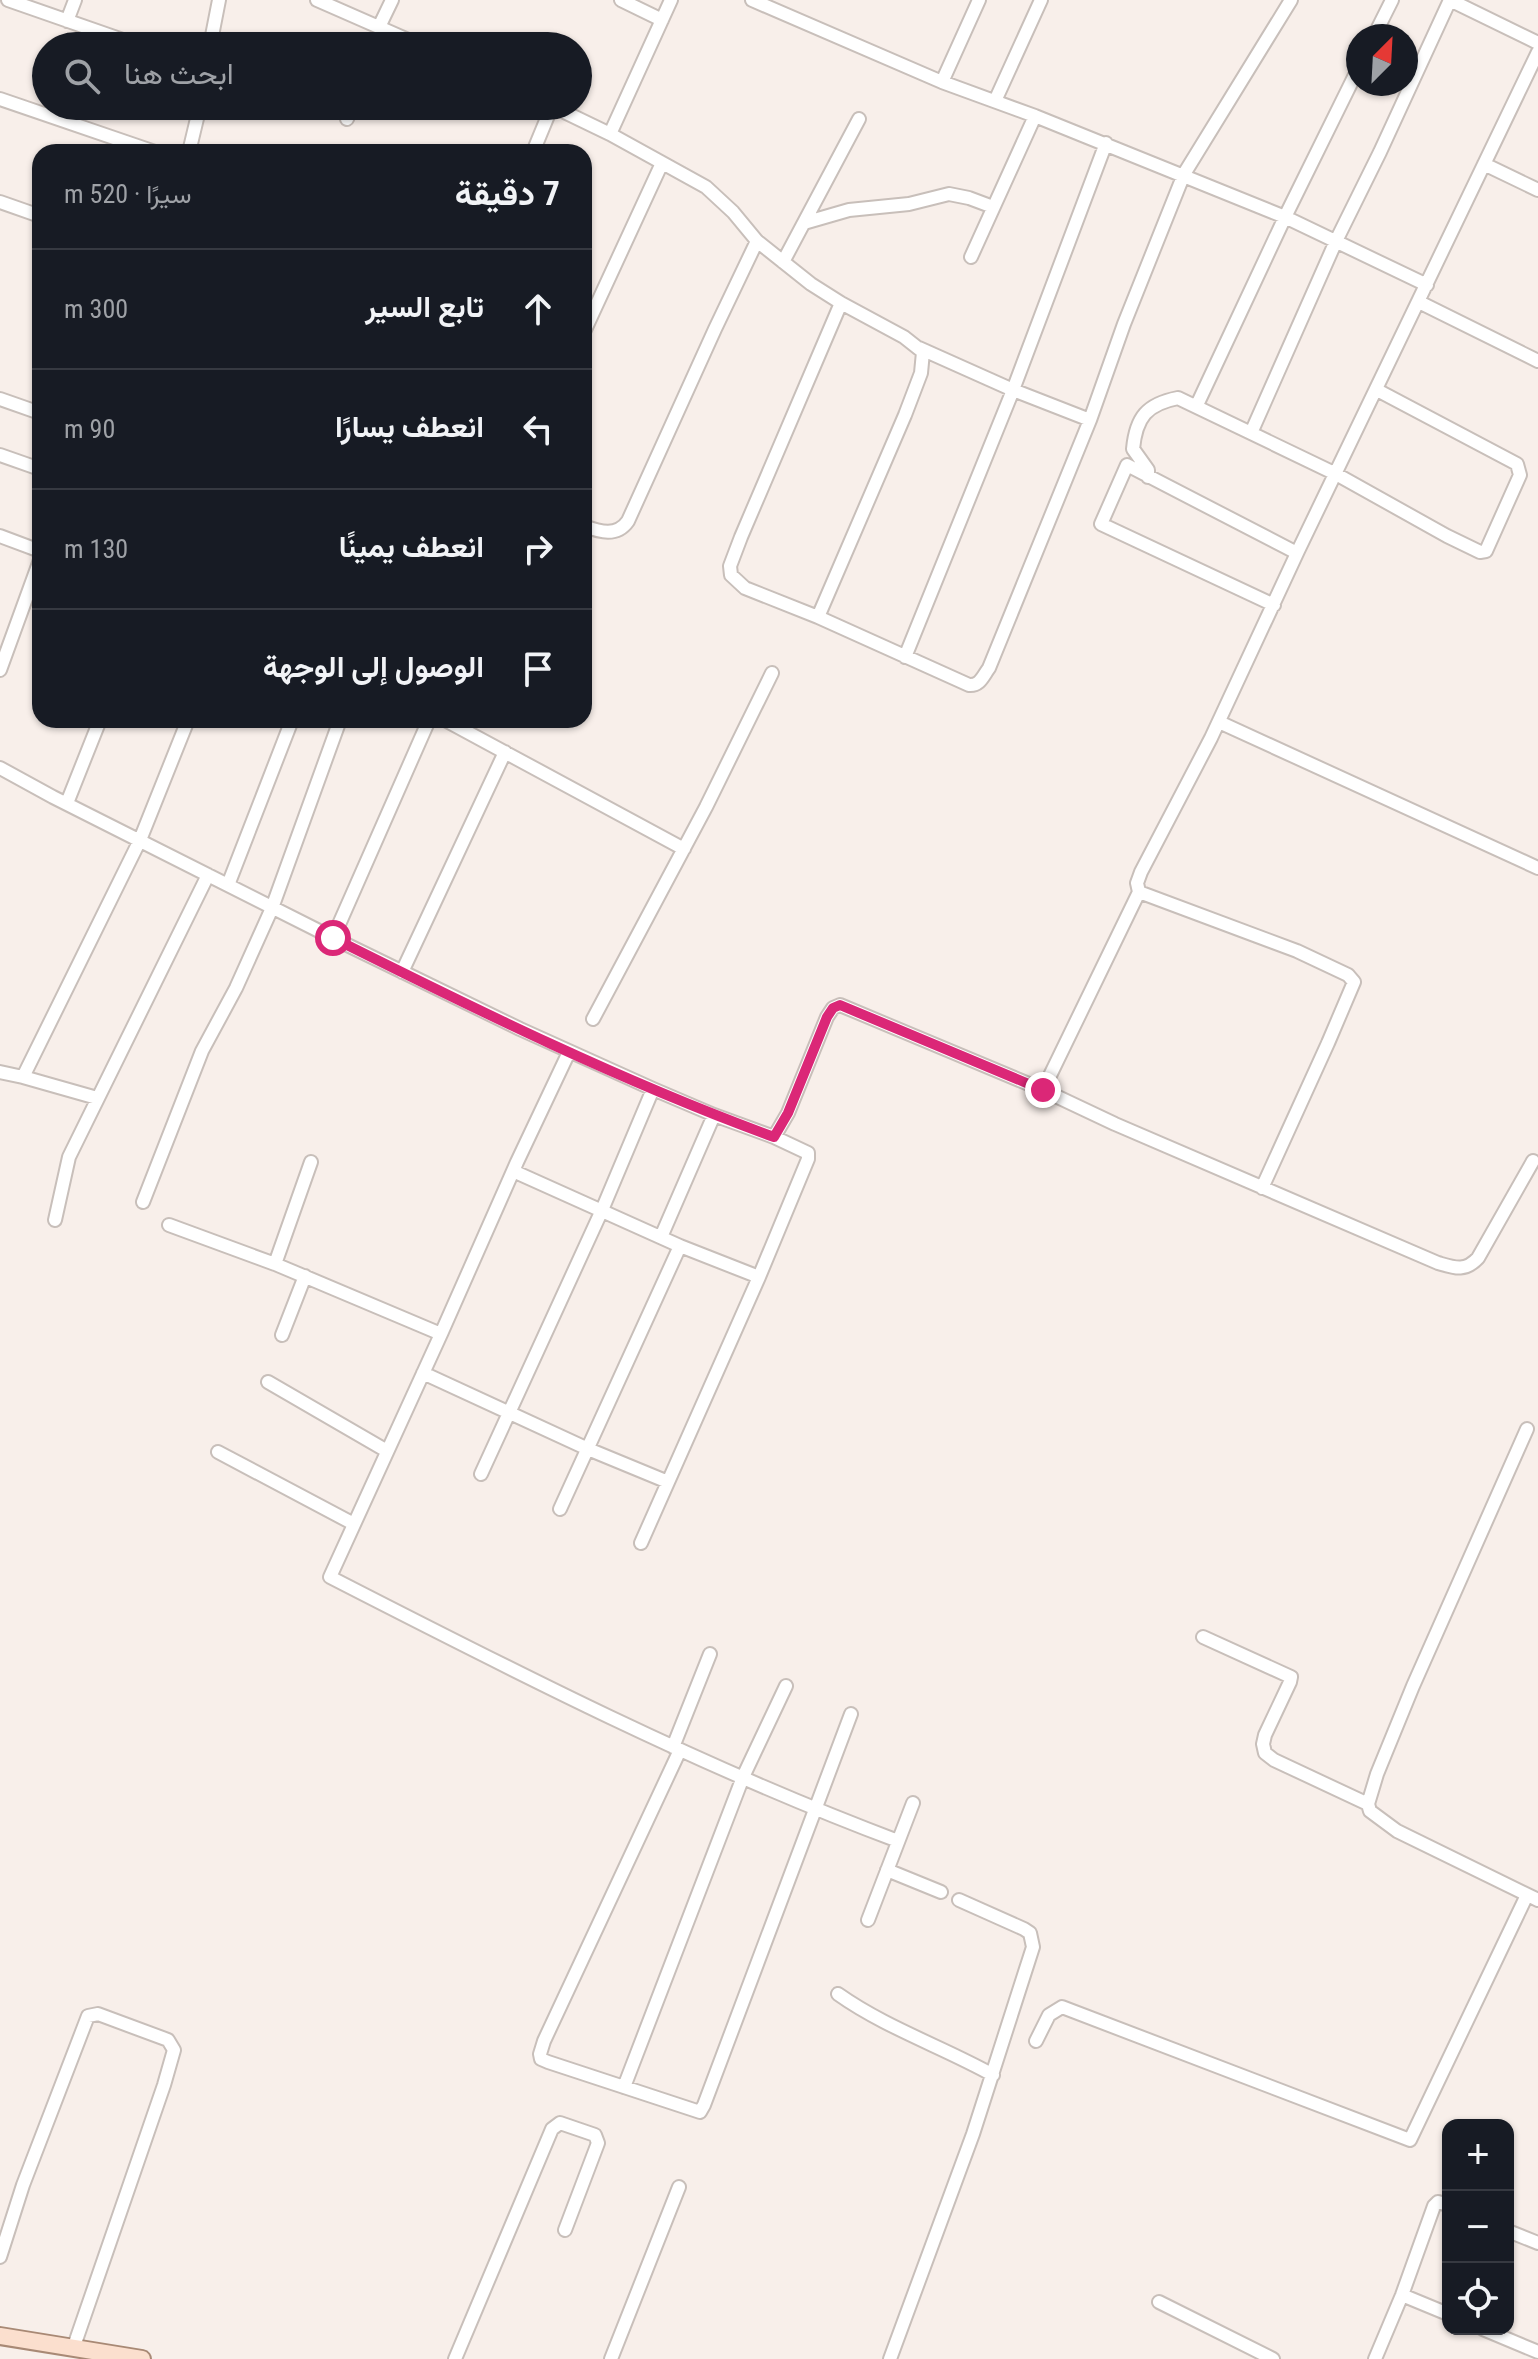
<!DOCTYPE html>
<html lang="ar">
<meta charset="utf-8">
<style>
:root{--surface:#171b24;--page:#242831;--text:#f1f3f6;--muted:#9ea1a6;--line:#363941}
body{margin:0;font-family:"Roboto Condensed",Vazirmatn,sans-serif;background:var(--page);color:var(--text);direction:rtl}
.controls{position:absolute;right:24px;bottom:24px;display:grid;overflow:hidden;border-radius:16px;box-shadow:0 2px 6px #0004}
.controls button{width:72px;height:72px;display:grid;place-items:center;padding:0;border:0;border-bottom:2px solid var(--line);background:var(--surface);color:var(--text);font:40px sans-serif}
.compass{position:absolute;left:1346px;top:24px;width:72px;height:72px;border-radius:50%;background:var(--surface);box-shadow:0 2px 6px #0004;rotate:24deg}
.stop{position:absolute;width:24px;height:24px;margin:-18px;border:6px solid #db2777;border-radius:50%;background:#fff}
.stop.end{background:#db2777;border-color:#fff;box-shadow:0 2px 8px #0008}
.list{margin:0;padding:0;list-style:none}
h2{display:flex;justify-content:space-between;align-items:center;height:104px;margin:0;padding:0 32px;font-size:34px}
h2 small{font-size:26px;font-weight:400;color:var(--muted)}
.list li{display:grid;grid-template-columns:52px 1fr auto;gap:24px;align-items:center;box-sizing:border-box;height:120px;padding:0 32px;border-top:2px solid var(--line)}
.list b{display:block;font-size:30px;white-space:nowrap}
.list em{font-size:26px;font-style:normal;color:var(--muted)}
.icon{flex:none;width:44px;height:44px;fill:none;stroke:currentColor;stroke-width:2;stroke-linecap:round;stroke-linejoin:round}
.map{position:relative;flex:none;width:1538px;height:2359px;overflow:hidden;direction:ltr}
.search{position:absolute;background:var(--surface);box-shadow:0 2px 6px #0004;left:32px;top:32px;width:560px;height:88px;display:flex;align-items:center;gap:20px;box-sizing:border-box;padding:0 28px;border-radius:44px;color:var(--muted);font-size:30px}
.panel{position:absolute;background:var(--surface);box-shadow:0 2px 6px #0004;left:32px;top:144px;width:560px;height:584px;border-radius:24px;direction:rtl}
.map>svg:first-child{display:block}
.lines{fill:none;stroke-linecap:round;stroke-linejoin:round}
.minor-casing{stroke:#c8bfba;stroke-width:16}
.major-casing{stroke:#a88975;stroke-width:20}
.minor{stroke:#fff;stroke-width:12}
.major{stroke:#fbdfce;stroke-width:16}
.route{stroke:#db2777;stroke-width:10}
</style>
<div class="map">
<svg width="1538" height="2359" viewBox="0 0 1538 2359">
<rect width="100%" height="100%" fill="#f8efea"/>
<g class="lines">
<!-- minor casing -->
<g class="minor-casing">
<path id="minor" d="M 8,0 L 140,46
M 317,0 L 422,46
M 621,0 L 662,20
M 752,0 L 942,82 L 1035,116 L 1285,217 L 1427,285
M 1450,0 L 1538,43
M 67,21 L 75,0
M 379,27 L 392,0
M 1374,36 L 1392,0
M 210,46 L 219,0
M 377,46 L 384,29
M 942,82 L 979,0
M 0,99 L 155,152
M 995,101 L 1041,0
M 552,106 L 610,134 L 671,0
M 347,119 L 352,106
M 610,134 L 706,187 L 733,212 L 757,241 L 811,284 L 841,303 L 904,337 L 923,352 L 921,373 L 905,415 L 818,617
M 189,152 L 200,106
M 533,152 L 552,106
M 1484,164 L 1538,190
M 0,202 L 40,216
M 804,223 L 849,210 L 909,204 L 949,194 L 969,198 L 993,207
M 971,257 L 1035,116
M 783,262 L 859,119
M 1419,302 L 1538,361
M 841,303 L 741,537 L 730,566 L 731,575 L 745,588 L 818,617 L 969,685 C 980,686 983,676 989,668 L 1090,420 L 1124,324 L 1184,174 L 1291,0
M 584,332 L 662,163
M 919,348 L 1013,390 L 1090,420
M 0,399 L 40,413
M 1197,405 L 1285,217 L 1358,69
M 1251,433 L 1336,241 L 1380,152 L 1450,0
M 0,455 L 40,469
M 1148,477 L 1148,470 L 1133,449 C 1136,417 1147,404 1178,398 L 1336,474 L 1447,536 L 1480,552 L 1486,551 L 1520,475 L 1517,464 L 1377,390
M 584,526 C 600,532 617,537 628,521 L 715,329 L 757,241
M 0,536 L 40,551
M 1274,605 L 1101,524 L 1127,465 L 1297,553
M 905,657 L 1013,390 L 1106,143
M 0,670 L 40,560
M 445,720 L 684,849
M 1219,722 L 1538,868
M 0,768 L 53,797 L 333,938 L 520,1029 L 653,1089 L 714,1115 L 774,1137 L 808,1153 L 808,1159 L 759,1277 L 641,1543
M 67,803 L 100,720
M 228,885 L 292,720
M 1139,892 L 1297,951 L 1348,975 L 1354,982 L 1328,1043 L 1262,1188
M 333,938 L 429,720
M 402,972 L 505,752
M 593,1019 L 706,807 L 772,673
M 0,1072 L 23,1077
M 1043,1090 L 1139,892 L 1137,883 L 1141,872 L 1211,738 L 1298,551 L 1538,52
M 97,1098 L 23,1077 L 140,840 L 188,720
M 774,1137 L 788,1113 L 827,1017 L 833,1008 L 840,1005 L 1043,1090 L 1115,1124 L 1438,1263 C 1455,1268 1465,1272 1478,1258 L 1533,1161
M 513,1171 L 680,1246 L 759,1277
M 143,1202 L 202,1051 L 236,988 L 272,908 L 340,720
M 55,1220 L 69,1157 L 208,875
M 169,1225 L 275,1264 L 441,1334 L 330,1577 C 515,1672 703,1768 898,1841
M 661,1237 L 714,1115
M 275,1264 L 311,1162
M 441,1334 L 517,1162 L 569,1052
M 282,1335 L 305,1276
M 423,1373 L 588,1449 L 668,1482
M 268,1382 L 387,1451
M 1527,1429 L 1413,1686 L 1377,1774 L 1368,1804 L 1370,1811 L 1397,1831 L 1538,1900
M 218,1452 L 354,1524
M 481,1474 L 602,1210 L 653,1089
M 560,1509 L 680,1246
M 1203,1637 L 1291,1677 L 1290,1682 L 1265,1735 L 1263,1744 L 1265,1753 L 1274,1760 L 1368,1804
M 673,1747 L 710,1654
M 680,1750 L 544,2041 L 540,2054 L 541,2059 L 548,2062 L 700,2112 L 704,2105 L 851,1714
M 887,1870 L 941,1892
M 868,1920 L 913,1803
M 838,1994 C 886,2028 943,2047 993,2075
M 1036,2041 L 1049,2015 L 1062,2007 L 1410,2140 L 1527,1895
M 624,2087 L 743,1777 L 786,1686
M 1508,2231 L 1538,2243
M 0,2257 L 23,2185 L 88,2016 L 98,2014 L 168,2040 L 174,2050 L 164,2085 L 73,2349
M 1402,2295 L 1448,2314
M 1159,2302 L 1273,2359
M 1483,2329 L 1538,2352
M 455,2359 L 552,2129 L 560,2123 L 595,2135 L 598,2143 L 565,2230
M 611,2359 L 679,2187
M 890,2359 L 973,2134 L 1033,1947 L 1030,1933 L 1024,1929 L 959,1900
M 1375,2359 L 1402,2295 L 1434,2206 L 1438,2202 L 1448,2205"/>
</g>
<!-- major casing -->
<g class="major-casing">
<path id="major" d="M 0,2336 L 142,2359"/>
</g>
<!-- minor -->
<use href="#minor" class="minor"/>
<!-- major -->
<use href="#major" class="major"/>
</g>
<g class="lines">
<!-- route -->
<path class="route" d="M 333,938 C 477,1010 623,1082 774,1137 L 788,1113 L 827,1017 L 833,1008 L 840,1005 L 1043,1090"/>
</g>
</svg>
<div class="controls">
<button>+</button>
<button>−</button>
<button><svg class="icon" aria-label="locate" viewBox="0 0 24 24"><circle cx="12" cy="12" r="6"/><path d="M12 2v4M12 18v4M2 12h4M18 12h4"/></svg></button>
</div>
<svg class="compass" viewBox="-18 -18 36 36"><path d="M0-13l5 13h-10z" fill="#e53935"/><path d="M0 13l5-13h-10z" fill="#9ea1a6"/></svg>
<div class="stop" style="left:333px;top:938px"></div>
<div class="stop end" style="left:1043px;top:1090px"></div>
<div class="search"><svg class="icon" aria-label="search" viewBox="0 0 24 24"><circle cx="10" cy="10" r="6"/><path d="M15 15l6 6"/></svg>ابحث هنا</div>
<section class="panel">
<h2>7 دقيقة<small>سيرًا · 520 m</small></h2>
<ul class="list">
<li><svg class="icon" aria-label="ahead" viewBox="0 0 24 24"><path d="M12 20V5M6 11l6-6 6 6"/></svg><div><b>تابع السير</b></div><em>300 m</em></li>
<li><svg class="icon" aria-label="left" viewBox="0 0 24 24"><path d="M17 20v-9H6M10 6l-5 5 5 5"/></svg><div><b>انعطف يسارًا</b></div><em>90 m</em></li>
<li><svg class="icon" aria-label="right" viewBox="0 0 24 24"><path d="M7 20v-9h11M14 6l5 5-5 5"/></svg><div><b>انعطف يمينًا</b></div><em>130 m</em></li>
<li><svg class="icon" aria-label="arrive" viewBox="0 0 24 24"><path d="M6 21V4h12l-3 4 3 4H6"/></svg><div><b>الوصول إلى الوجهة</b></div></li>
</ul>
</section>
</div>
